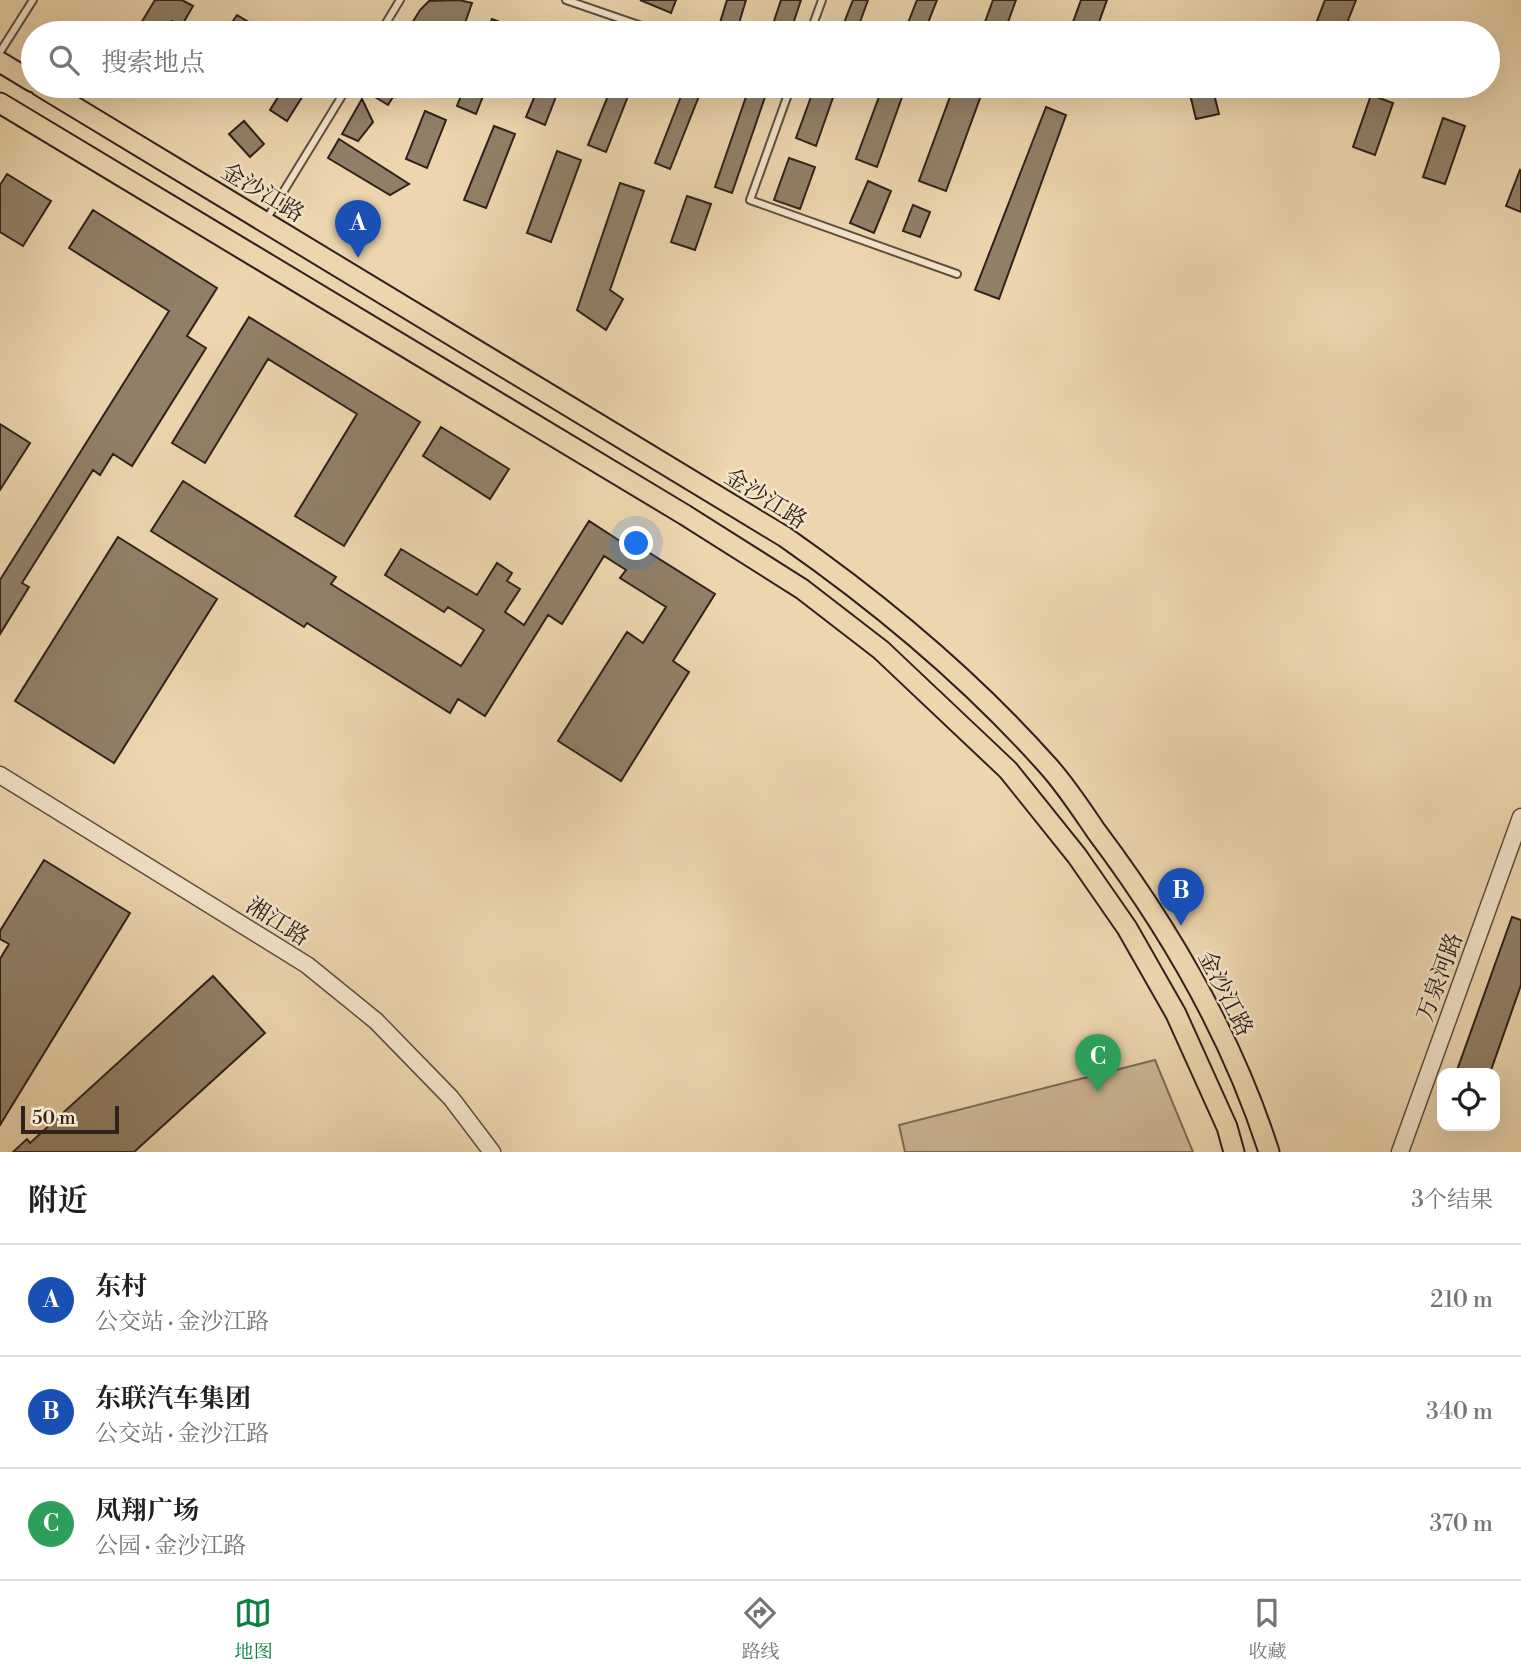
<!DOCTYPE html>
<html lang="zh">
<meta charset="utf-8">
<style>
:root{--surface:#fff;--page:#f2f2f2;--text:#202124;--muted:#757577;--line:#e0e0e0;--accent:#0b8043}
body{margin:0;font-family:"Libre Bodoni","Noto Serif SC",serif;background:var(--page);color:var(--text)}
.controls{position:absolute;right:21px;bottom:21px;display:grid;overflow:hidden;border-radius:14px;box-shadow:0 7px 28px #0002}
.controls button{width:63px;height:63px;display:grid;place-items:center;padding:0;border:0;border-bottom:2px solid var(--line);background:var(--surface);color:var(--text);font:35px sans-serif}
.scale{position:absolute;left:21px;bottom:18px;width:98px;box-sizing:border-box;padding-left:7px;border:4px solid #2e221c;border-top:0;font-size:19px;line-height:24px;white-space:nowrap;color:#2e221c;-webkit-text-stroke:5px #f3e4ca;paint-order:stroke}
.you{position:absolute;left:637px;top:544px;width:24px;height:24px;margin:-18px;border:5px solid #fff;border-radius:50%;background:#1a73e8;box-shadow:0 0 0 10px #1a73e833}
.badge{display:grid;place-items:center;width:46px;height:46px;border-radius:50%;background:var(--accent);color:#fff;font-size:23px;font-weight:700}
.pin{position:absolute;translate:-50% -58px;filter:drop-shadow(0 2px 4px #0008)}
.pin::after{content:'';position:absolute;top:37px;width:24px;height:21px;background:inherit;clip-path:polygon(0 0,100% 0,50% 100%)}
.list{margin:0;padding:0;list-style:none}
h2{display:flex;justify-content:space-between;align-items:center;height:91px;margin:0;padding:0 28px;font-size:30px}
h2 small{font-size:23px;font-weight:400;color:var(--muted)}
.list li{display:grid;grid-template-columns:46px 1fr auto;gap:21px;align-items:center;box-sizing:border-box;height:112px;padding:0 28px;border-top:2px solid var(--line)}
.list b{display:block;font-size:26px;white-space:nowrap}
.list p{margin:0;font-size:23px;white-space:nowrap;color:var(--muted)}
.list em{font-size:23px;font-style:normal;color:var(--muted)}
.icon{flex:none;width:38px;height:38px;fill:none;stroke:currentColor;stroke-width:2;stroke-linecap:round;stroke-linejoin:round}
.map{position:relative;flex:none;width:1521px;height:1152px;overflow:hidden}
.search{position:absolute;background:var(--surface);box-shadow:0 7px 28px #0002;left:21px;right:21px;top:21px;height:77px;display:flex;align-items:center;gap:18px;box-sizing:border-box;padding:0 24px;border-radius:38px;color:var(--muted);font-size:26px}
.sheet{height:427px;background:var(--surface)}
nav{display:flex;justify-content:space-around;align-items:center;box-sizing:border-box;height:98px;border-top:2px solid var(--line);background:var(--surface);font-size:19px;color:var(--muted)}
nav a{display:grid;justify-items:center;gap:4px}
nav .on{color:var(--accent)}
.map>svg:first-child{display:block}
.green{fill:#cdb795;stroke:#7e6c58;stroke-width:2}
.building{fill:#918068;stroke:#2e221c;stroke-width:2}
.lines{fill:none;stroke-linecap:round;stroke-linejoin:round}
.service-casing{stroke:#5e4f40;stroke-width:10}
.tertiary-casing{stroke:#5e4f40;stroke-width:19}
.primary-casing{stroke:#2e221c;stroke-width:23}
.service{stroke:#f3e4ca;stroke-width:6}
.tertiary{stroke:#f3e4ca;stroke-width:16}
.primary{stroke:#edd6ae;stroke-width:19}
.labels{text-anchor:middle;stroke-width:5;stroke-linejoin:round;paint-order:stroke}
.street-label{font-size:23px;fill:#2e221c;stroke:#f3e4ca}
</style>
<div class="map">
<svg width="1521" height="1152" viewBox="0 0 1521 1152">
<rect width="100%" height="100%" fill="#edd6ae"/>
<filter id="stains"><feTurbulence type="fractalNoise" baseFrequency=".00286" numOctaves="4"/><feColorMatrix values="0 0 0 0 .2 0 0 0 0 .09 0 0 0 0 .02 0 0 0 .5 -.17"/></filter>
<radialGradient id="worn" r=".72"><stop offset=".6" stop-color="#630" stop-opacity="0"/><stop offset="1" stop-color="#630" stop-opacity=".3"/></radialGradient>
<!-- green -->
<path class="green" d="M 1155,1060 L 1193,1152 L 905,1152 L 899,1125 Z"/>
<!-- building -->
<path class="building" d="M 155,0 L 182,0 L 193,6 L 181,27 L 172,21 L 164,33 L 135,33 Z
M 459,0 L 472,3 L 464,26 L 438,23 L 432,33 L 406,33 L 420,10 L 429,1 Z
M 640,0 L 676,0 L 671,13 Z
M 727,0 L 746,0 L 736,33 L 718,29 Z
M 781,0 L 801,0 L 790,33 L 770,33 Z
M 853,0 L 868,0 L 856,33 L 840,33 Z
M 917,0 L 937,0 L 924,33 L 904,33 Z
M 993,0 L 1016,0 L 1004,33 L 981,33 Z
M 1081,0 L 1107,0 L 1095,33 L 1069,33 Z
M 1325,0 L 1356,0 L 1343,33 L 1325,33 L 1314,29 Z
M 237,15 L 267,33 L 225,33 Z
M 492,19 L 527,33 L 486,33 Z
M 285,86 L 309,86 L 287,121 L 270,110 Z
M 375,86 L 400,86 L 388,105 L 370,94 Z
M 465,86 L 487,86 L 476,114 L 457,106 Z
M 539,86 L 560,86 L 545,125 L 526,117 Z
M 612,86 L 632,86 L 606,152 L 588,145 Z
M 685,86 L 703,86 L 670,169 L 655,163 Z
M 815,86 L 837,86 L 816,146 L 796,138 Z
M 883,86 L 906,86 L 877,167 L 856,159 Z
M 954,86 L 971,86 L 983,90 L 946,191 L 919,181 Z
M 1188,86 L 1212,86 L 1219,114 L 1196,119 Z
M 748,91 L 765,97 L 732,193 L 715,187 Z
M 1371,95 L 1393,103 L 1375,155 L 1353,147 Z
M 362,99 L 373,122 L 358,141 L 342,134 Z
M 1046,107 L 1066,115 L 999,299 L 975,290 Z
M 425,111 L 446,120 L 427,168 L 406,159 Z
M 1443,118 L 1465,126 L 1445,184 L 1423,177 Z
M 244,121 L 264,144 L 250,157 L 229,134 Z
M 494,126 L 515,134 L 486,208 L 464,200 Z
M 339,139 L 409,184 L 390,195 L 328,158 Z
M 557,151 L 581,160 L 551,242 L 527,233 Z
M 789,158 L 815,167 L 800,209 L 774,200 Z
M 1520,170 L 1521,171 L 1521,212 L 1506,206 Z
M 7,174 L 51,201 L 23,246 L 0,232 L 0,185 Z
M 868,181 L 891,191 L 874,233 L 850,223 Z
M 620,183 L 644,191 L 610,290 L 623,299 L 606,330 L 577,310 Z
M 687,196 L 711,204 L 695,250 L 671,242 Z
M 913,205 L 930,212 L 920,237 L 903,231 Z
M 93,210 L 217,288 L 187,336 L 206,348 L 132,466 L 113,454 L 100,475 L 93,470 L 22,583 L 29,587 L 0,634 L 0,580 L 169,311 L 69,248 Z
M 249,317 L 420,422 L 344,546 L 295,516 L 357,414 L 268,359 L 205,463 L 172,443 Z
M 0,424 L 30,443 L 0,490 Z
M 441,427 L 509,469 L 490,499 L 423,456 Z
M 183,481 L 336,577 L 331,584 L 461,666 L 484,630 L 448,607 L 444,612 L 385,575 L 401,549 L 477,595 L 497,563 L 512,573 L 507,581 L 520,589 L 505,612 L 524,625 L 589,521 L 637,552 L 640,547 L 715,594 L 673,661 L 689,672 L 621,781 L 558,741 L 627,632 L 643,643 L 666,607 L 620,578 L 626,570 L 604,556 L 562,624 L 548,615 L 485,716 L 458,699 L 450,713 L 307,623 L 304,627 L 151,531 Z
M 118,537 L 217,599 L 114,763 L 15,701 Z
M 44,860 L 130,913 L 0,1125 L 0,959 L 9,944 L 0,939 L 0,931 Z
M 1512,917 L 1521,920 L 1521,985 L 1490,1073 L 1456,1073 Z
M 213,976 L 265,1033 L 134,1152 L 13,1152 L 27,1139 L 30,1143 Z"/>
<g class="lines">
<!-- service casing -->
<g class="service-casing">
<path id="service" d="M 566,0 L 662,33
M 380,33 L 400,0
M 810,33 L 822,0
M 0,52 L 33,0
M 791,86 L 750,200 L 957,274
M 266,220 L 348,86"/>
</g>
<!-- tertiary casing -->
<g class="tertiary-casing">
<path id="tertiary" d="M 0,775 L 307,965 L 376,1021 L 451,1098 L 492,1152
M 1400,1152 L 1521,817"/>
</g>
<!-- primary casing -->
<g class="primary-casing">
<path id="primary" d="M 0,62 L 33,82
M 40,86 L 785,537 C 881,604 971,679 1049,767 C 1066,786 1081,809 1096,831 C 1169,928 1232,1036 1269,1152
M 0,103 L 685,515 L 802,589 L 881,650 L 1008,770 L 1077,856 L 1127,928 L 1176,1014 L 1227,1127 L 1234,1152"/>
</g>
<!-- service -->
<use href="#service" class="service"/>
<!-- tertiary -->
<use href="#tertiary" class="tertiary"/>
<!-- primary -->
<use href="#primary" class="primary"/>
</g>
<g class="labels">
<!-- street labels -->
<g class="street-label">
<text transform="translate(263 192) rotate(31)" y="8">金沙江路</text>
<text transform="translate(766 498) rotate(32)" y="8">金沙江路</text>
<text transform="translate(278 921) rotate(32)" y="8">湘江路</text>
<text transform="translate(1439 977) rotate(-70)" y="8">万泉河路</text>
<text transform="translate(1226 993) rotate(63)" y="8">金沙江路</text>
</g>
</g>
<rect width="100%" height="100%" filter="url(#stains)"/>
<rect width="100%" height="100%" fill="url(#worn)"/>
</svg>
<div class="controls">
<button><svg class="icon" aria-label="locate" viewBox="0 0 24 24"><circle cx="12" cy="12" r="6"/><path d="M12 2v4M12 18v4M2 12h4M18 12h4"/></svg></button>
</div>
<div class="scale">50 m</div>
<div class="you"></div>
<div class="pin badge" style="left:358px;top:258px;background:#1a4fb4">A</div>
<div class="pin badge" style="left:1181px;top:926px;background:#1a4fb4">B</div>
<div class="pin badge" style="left:1098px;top:1092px;background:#2e9e5b">C</div>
<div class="search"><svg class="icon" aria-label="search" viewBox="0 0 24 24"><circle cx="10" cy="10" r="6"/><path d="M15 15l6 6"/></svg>搜索地点</div>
</div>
<section class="sheet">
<h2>附近<small>3个结果</small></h2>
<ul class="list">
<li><span class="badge" style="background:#1a4fb4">A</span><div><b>东村</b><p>公交站 · 金沙江路</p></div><em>210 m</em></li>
<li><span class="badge" style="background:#1a4fb4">B</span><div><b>东联汽车集团</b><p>公交站 · 金沙江路</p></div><em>340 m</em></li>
<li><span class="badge" style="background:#2e9e5b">C</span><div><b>凤翔广场</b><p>公园 · 金沙江路</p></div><em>370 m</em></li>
</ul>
</section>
<nav>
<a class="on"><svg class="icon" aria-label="map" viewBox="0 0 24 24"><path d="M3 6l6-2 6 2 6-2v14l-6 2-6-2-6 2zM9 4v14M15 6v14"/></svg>地图</a>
<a><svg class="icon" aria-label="directions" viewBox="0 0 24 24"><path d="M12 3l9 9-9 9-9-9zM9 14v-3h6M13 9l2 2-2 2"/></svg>路线</a>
<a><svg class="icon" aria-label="saved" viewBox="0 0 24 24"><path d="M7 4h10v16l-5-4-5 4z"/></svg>收藏</a>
</nav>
